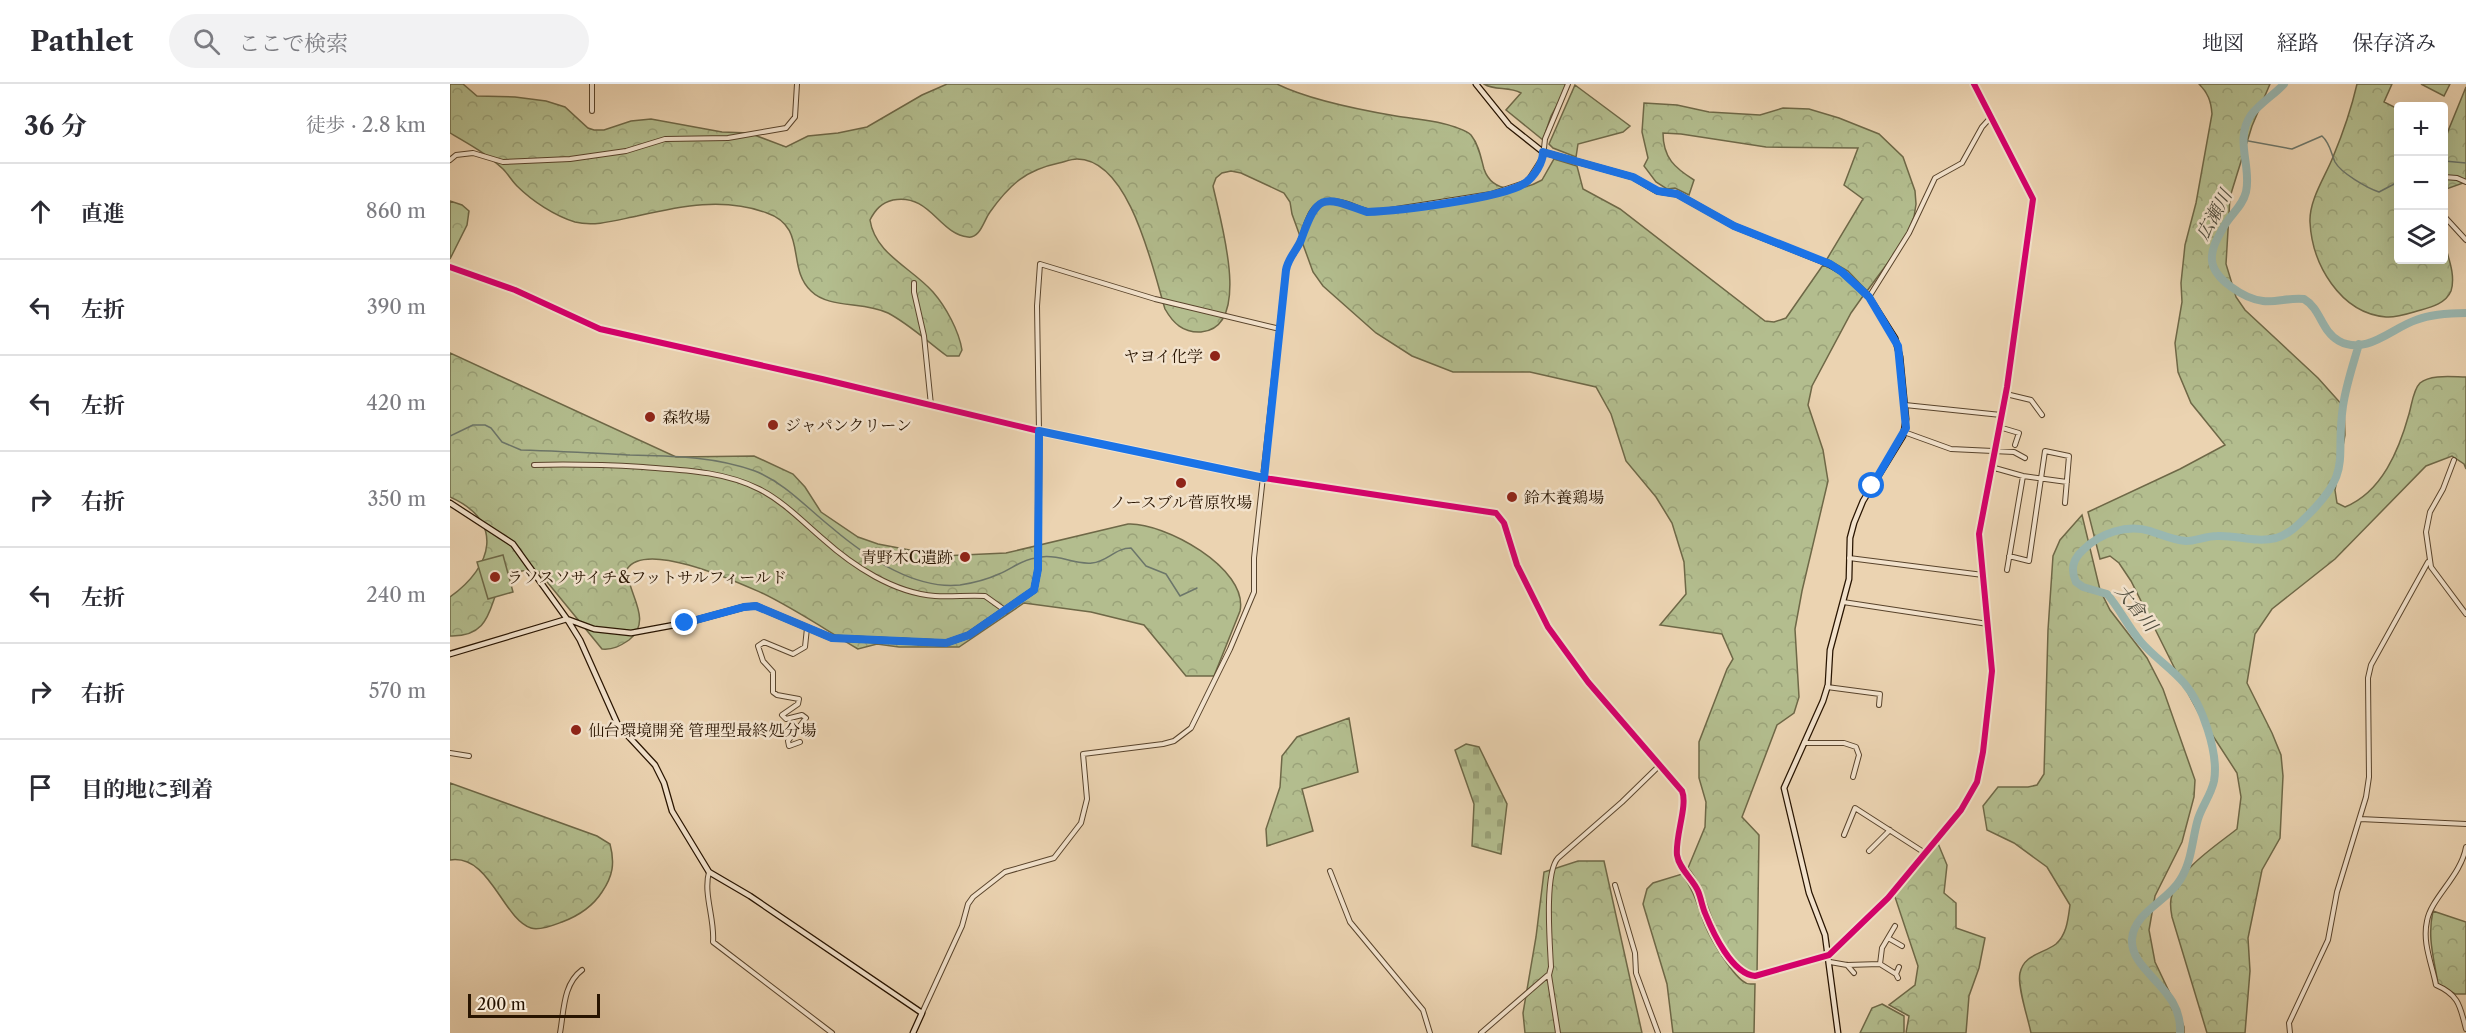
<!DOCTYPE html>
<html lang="ja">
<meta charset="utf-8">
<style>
:root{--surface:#fff;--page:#f2f2f3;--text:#2b2b33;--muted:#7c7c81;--line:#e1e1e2}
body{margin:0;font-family:"Libre Caslon Text","Noto Serif JP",serif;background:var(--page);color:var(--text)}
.controls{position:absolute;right:18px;top:18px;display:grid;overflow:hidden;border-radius:6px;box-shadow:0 6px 24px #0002}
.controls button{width:54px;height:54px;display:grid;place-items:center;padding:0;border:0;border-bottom:2px solid var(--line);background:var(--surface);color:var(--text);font:30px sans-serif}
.scale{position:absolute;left:18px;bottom:15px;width:132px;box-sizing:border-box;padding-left:6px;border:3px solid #281400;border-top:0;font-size:16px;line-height:21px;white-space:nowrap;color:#281400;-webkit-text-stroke:4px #f2e2cc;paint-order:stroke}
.stop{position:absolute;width:18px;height:18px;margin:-14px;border:4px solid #1a73e8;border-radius:50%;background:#fff}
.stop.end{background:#1a73e8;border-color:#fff;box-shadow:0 2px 6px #0008}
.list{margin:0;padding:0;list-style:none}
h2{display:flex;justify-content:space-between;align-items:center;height:78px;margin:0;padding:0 24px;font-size:26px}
h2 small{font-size:20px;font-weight:400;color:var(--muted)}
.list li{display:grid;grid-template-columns:39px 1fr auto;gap:18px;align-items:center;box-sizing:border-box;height:96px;padding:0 24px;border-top:2px solid var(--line)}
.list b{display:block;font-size:22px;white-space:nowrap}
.list em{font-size:20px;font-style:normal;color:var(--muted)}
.icon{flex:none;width:33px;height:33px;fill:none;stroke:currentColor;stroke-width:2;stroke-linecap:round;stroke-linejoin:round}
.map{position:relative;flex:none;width:2016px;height:949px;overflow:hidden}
header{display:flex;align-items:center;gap:36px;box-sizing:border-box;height:84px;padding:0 30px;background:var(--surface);border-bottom:2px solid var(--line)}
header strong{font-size:28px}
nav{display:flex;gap:33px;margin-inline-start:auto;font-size:21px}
.search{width:420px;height:54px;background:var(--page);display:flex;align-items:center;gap:15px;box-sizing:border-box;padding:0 21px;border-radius:33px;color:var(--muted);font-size:22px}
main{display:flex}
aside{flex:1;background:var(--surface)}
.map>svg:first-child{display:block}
.forest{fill:url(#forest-crowns);stroke:#6e6847;stroke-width:1.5}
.cemetery{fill:url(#cemetery-stones);stroke:#6e6847;stroke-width:1.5}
.green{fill:#b3bd8e;stroke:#6e6847;stroke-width:1.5}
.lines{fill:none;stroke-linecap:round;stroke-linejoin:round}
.stream{stroke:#6c766a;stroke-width:1.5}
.river{stroke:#99b7b1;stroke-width:8}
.street-casing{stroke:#59442c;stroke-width:6}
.secondary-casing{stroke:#281400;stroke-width:7}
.street{stroke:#f2e2cc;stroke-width:4}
.secondary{stroke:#f2e2cc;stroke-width:4.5}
.cycleway-casing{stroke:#f2e2cc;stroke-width:10}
.cycleway{stroke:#d6006c;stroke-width:6}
.route{stroke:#1a73e8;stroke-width:8}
.poi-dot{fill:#8f2418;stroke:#f2e2cc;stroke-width:2}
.labels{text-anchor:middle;stroke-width:5;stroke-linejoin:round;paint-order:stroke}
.poi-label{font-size:16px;fill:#281400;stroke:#f2e2cc;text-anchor:start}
.water-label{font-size:18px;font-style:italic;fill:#504d3e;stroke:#f2e2cc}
</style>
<header>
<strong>Pathlet</strong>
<div class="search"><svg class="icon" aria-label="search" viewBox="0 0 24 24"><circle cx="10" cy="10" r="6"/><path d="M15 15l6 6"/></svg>ここで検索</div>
<nav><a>地図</a><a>経路</a><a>保存済み</a></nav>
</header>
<main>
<aside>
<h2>36 分<small>徒歩 · 2.8 km</small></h2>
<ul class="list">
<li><svg class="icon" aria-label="ahead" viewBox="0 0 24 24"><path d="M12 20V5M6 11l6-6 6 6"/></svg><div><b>直進</b></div><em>860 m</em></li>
<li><svg class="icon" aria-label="left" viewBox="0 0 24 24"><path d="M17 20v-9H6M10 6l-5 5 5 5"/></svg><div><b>左折</b></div><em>390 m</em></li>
<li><svg class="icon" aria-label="left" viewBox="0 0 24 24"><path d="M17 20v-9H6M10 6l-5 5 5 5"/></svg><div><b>左折</b></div><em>420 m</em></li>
<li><svg class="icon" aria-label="right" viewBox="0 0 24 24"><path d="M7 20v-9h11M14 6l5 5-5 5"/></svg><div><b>右折</b></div><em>350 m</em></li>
<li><svg class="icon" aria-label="left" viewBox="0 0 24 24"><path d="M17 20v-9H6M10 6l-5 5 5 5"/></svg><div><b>左折</b></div><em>240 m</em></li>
<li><svg class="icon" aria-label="right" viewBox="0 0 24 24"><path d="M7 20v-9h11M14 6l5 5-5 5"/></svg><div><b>右折</b></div><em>570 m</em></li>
<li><svg class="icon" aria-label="arrive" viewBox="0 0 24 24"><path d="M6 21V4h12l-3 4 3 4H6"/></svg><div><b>目的地に到着</b></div></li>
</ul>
</aside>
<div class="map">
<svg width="2016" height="949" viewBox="0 0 2016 949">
<defs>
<pattern id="forest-crowns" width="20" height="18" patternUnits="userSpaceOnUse" patternTransform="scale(1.5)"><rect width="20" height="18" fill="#b3bd8e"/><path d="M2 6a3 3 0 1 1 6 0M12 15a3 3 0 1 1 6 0" fill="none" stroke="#9aa279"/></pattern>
<pattern id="cemetery-stones" width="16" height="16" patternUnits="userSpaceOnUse" patternTransform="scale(1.5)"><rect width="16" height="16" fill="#b3bd8e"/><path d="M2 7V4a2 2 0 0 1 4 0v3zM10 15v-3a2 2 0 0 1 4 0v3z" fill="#9aa279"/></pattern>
</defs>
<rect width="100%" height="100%" fill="#ebd3b1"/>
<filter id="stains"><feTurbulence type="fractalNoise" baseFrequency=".00333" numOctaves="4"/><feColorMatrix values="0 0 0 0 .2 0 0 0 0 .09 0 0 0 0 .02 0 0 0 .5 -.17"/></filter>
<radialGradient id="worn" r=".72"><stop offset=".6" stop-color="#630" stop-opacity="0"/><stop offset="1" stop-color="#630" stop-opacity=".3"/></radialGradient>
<!-- forest -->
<path class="forest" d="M 0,0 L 13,0 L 27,12 L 65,13 L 96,17 L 115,23 L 138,44 L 144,46 L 154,46 L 181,37 L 201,35 L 272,48 L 299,49 L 336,63 L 358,52 L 388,49 L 417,43 L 472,11 L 497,0 L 827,0 C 859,16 911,26 946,32 C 965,35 987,36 1005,43 C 1010,45 1017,47 1021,51 C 1029,61 1031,74 1034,85 C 1043,111 1073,107 1092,96 L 1104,75 L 1127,82 L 1133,105 L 1170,125 L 1315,237 L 1324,238 L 1336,234 L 1373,181 L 1395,191 L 1413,212 L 1401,229 L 1362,302 L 1358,321 L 1373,366 L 1378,397 L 1352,507 L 1345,545 L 1349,613 L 1344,629 L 1327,641 L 1292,733 L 1309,751 L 1307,890 C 1304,890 1297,890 1293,888 C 1267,873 1259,807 1238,784 L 1255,743 L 1256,718 L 1249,694 L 1249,658 L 1277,585 L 1283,575 L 1272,550 L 1210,541 L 1236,510 L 1234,478 L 1222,439 L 1206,413 L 1176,377 L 1161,330 L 1146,303 L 1080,288 L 1003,288 L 962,272 L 926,249 L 873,202 L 863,188 L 842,130 L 840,118 L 834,109 L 791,89 L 781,87 L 772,89 L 766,94 L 763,102 C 769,132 804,244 751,248 C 733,249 723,239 715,225 C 703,186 680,75 627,75 C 621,75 614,78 609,79 C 576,86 560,100 540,128 C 534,136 530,155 518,153 C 489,150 480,109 443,116 C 431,119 425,126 420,136 C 425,170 462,184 483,208 C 496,223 509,247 512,266 L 509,272 L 497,272 C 478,258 459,240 438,229 C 414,217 379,225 361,207 C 336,184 358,143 317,129 C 274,113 231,122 187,132 C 167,136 145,143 125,138 C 105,132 82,117 67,102 C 62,97 58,90 53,85 C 37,70 19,60 0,49 Z
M 1034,0 L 1119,0 L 1101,32 L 1093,56 L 1056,26 L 1071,9 C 1059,2 1045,7 1034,0 Z
M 1749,0 L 1820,0 L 1802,42 L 1780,113 L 1776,180 L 1786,213 L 1795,226 L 1868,294 L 1894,323 L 1895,351 L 1885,406 L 1887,419 L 1895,423 C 1932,408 1949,366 1959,330 C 1962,320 1963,306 1970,299 C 1981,290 2003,293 2016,293 L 2016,385 L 2014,380 L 2002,372 L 1976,382 L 1885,475 L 1822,525 L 1805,550 L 1797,599 L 1822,649 L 1831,671 L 1833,692 L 1830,754 L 1812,786 L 1798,854 L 1800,887 L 1795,949 L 1757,949 L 1722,833 C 1721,828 1720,821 1721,815 C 1726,787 1767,761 1787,745 L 1791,713 L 1787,689 L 1752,635 L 1726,587 L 1681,497 L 1669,479 L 1660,472 L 1650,475 L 1638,428 L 1730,385 L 1775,361 L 1741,319 L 1728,288 L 1725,259 L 1732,218 L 1731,199 L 1735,161 L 1746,119 L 1762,30 C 1761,17 1758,9 1749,0 Z
M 1907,0 L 1942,0 L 1934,18 L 1948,25 L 1948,176 L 1994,176 L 1994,158 C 1998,173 2006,191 2001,207 C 1996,219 1982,223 1971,226 C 1960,229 1947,234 1936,233 C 1890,229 1862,180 1860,138 C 1859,116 1875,93 1883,73 C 1893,49 1901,26 1907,0 Z
M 1125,1 L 1180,42 L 1173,48 L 1128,60 L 1126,73 L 1103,64 L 1099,60 Z
M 2016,3 L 2016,98 L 1996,105 L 1994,108 L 1994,57 Z
M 1194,19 L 1227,21 L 1259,28 L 1310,31 L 1333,24 L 1359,25 L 1389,34 L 1429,50 L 1453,73 L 1465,107 L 1466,120 L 1464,133 L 1454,157 L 1417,207 L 1398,187 L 1377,175 L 1413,115 L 1394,101 L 1408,64 L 1316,63 L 1231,50 L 1213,49 C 1213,74 1225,84 1244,96 L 1239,111 L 1225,104 L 1217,105 L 1206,98 L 1194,82 L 1198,74 L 1192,48 Z
M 0,117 L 12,121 L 19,127 L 17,141 L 0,175 Z
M 0,269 L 226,373 L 304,372 L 343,390 L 355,403 L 371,428 L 408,453 L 428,460 L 491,472 L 556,469 L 678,440 C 713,438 799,484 790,527 L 764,592 L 736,592 L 694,541 L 641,528 L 574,519 L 509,563 L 449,563 L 427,560 L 408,565 C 376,546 345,525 312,509 C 287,498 196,456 177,485 C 177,509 204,536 179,556 C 170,562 163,566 152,565 L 89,488 C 23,476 64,554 0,552 L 0,513 C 43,482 55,438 0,413 Z
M 1632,431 L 1650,506 L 1660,526 L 1697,574 L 1713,605 L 1745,696 L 1744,713 L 1732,758 L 1705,812 L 1699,846 L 1705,878 L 1726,922 L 1734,943 L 1734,949 L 1581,949 C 1578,934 1567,902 1570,889 C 1574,870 1593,870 1606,860 C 1617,850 1618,835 1620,821 L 1597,783 L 1564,759 L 1537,746 L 1533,722 L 1548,703 L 1578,703 L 1587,701 L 1594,690 L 1598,546 L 1603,472 L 1610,456 Z
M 899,634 L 908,688 L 852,705 L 863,747 L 817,762 L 816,745 L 830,703 L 832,672 L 847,653 Z
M 0,699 L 147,752 L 160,760 C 165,779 163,792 152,808 C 143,822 128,832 112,838 C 104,841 90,847 81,844 C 52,834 40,770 0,776 Z
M 1487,757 L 1497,781 L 1494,809 L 1506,819 L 1506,844 L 1535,854 L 1529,884 L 1519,912 L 1516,949 L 1456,949 L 1459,932 L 1439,921 L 1465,901 L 1468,882 L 1444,810 Z
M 1128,777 L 1154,777 L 1192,949 L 1075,949 L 1073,929 L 1086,853 L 1094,788 Z
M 1232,790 C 1244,806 1248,823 1255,841 C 1260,854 1284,894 1296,899 C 1296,900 1304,900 1305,900 L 1304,949 L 1223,949 L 1217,900 L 1193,820 L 1197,805 L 1203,799 Z
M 1983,827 L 2016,838 L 2016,910 L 2005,910 L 1988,900 C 1984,874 1977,854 1983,827 Z
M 1432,920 L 1454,932 L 1454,949 L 1410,949 L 1422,924 Z"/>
<!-- cemetery -->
<path class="cemetery" d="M 1016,660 L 1029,663 L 1057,720 L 1051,770 L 1022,762 L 1024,720 L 1005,666 Z"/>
<!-- green -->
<path class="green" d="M 1971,0 L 2000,0 L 1994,12 Z
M 53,471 L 63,508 L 38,515 L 27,478 Z"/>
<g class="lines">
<!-- stream -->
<path class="stream" d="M 1793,56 L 1842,65 L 1872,52 C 1880,59 1881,69 1885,78 C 1891,89 1917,104 1929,108 L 1948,98
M 1994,77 L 2016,79
M 0,352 L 23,341 L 35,341 L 41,344 L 52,358 L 71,366 C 107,367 143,369 180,371 C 222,372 264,372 305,387 C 335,399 356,423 381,443 C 415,472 463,506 510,501 C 523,499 538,495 549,490 C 563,484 571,476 586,474
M 591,473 C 609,470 624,481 642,479 C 657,478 665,464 681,464 L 696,482 L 716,490 L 730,512 L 747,504"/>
<!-- river -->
<path class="river" d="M 1834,0 C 1824,11 1810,19 1801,31 C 1784,55 1802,83 1796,108 C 1792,124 1779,131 1772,146 C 1767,155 1761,165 1762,176 C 1763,195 1795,215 1813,217 C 1826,219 1840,213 1854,215 C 1871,225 1871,247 1889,257 C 1916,272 1942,244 1966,236 C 1982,230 1999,229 2016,229
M 1730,949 C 1733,903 1680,889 1682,855 C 1684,828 1718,817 1730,796 C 1742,778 1742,755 1748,735 C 1752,722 1761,711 1764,697 C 1769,669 1752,620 1734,599 C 1721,584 1704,573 1691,558 C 1678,543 1670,525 1657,510 L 1633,503 L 1626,498 C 1620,485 1623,475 1633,466 C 1650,449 1677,440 1700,447 C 1712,451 1723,456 1736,457 C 1746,457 1756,452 1767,452 C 1787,451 1805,459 1826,454 C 1840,450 1849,440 1859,430 C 1903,386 1885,376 1893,322 C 1896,301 1903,281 1909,260"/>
<!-- street casing -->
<g class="street-casing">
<path id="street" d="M 142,0 L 142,27
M 0,76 L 6,71 L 23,69 L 53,78 L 120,75 L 176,67 L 215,55 L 278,54 L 336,44 L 345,33 L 347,0
M 1994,93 L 2007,94 L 2016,98
M 1994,132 L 2016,156
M 0,183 L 65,206 L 150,245 L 372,295 L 589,347 L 587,222 L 590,180 L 705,215 L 830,245
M 464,199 L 464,208 L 474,252 L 481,321
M 1419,213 L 1459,149 L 1485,94 L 1512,79 L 1532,43 L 1542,32
M 1556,310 L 1581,316 L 1592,331
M 1455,321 L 1551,331
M 1549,343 L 1569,349 L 1565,361
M 1454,348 L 1501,365 L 1564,368 L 1575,374
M 2004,376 L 1993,405 L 1980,428 L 1976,448 L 1981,483 L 2016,530
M 84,381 C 121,380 157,381 193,383 C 233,386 273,387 309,405 C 333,417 352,437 373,455 C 403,482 444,509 485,512 C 502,513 518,511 535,512 L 556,527
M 1541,383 L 1573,392 L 1617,398
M 1559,472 L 1579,477 L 1595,367 L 1619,372 L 1615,419
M 1399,474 L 1533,491
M 1557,486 L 1573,392
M 1393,518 L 1538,540
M 1377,603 L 1430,610 L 1429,621
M 350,658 L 339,662 L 338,657 L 356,634 L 352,631 L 336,635 L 332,631 L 348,620 L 349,615 L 327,611 L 323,608 L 323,588 L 313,577 L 308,562 L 314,558 L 343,570 L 355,563 L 357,544
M 1354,659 L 1394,659 L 1406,663 L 1409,671 L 1403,693
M 0,669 L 19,672
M 1910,735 L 2016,740
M 1394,751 L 1405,724 L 1475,769
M 2016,763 C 2011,792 1981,814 1977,837 C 1972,859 1982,880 1986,901 C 2009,911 2010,922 2016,945
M 1419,767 L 1440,746
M 880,787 L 900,838 L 973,926 L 980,949
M 259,788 C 253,810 265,835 263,858 L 382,949
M 1165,801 L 1185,869 L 1186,889 L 1208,949
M 1438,854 L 1452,862
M 1379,871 L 1438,814 L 1511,726 L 1527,698 L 1533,668 L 1542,587 L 1529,450 L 1557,303 L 1583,115 L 1524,0
M 1380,878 L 1397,881 L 1430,880 L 1446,890
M 1430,880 L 1432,864 L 1445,842
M 1397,881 L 1404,889
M 1448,894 L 1446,890 L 1449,883
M 472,929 L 512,842 L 518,820 L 523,813 L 555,788 L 604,774 L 631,739 L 637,715 L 633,670 L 713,660 L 724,657 L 741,644 L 780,565 L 804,508 L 804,474 L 836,185 C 838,177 843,172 847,164 C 858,144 856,111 890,118 C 904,120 912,129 927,128 L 1041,110 L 1077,98 L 1093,73 L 1095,55 L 1118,0
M 110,949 C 114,927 113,900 132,886
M 1031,949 L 1098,891
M 1108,949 L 1099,891 L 1101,883 C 1100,861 1094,789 1108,774 L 1172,718 L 1210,681
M 1840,949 L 1839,939 L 1878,856 L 1887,808 L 1916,713 L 1919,693 L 1918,594 L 1921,581 L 1978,478"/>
</g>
<!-- secondary casing -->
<g class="secondary-casing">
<path id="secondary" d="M 1026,0 L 1059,41 L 1093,68 L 1183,93 L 1207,107 L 1227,110 L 1284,142 L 1379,180 L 1392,188 L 1419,213 L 1445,254 L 1450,273 L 1456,335 L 1453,352 L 1413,417 L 1404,439 L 1400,454 L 1399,495 L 1380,566 L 1378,601 L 1373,617 L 1334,704 L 1359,809 L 1375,851 L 1388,949
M 0,419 L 63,460 L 117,535 L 130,556 L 168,641 L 205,681 L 214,699 L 222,727 L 259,788 L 300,812 L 472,929 L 463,949
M 0,570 L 117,535 L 144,545 L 181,549 L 235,539 L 294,523 L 306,522 L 382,554 L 496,559 L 519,551 L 584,506 L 588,485 L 589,347 L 814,394 L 1046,429 L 1054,439 L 1067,481 L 1098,543 L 1138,598 L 1232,707 C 1238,721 1225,752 1227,771 C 1229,785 1243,795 1248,807 C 1251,814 1252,822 1255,829 C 1263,849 1282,890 1305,892 L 1379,871"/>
</g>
<!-- street -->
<use href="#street" class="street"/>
<!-- secondary -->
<use href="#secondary" class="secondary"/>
<!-- cycleway casing -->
<g class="cycleway-casing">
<path id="cycleway" d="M 0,183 L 65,206 L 150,245 L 372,295 L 589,347 L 814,394 L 1046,429 L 1054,439 L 1067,481 L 1098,543 L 1138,598 L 1232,707 C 1238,721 1225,752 1227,771 C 1229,785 1243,795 1248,807 C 1251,814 1252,822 1255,829 C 1263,849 1282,890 1305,892 L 1379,871 L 1438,814 L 1511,726 L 1527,698 L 1533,668 L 1542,587 L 1529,450 L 1557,303 L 1583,115 L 1524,0"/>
</g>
<!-- cycleway -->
<use href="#cycleway" class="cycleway"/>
</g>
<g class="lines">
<!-- route -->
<path class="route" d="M 235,539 L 294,523 L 306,522 L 382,554 L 496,559 L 519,551 L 584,506 L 588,485 L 589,347 L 814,394 L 836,186 C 838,174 847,166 851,156 C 868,108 873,112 917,128 C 947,127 1054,114 1075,99 C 1084,93 1093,79 1093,68 L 1183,93 L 1208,107 L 1227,110 L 1284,142 L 1380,180 L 1392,188 L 1419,213 L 1448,262 L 1456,344 L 1422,402"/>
</g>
<!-- markers -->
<g class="poi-dot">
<circle cx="765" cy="272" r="6"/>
<circle cx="200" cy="333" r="6"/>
<circle cx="323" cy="341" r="6"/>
<circle cx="731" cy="399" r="6"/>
<circle cx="1062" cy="413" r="6"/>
<circle cx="515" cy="473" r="6"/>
<circle cx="45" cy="493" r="6"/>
<circle cx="126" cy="646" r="6"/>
</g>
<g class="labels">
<!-- poi labels -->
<g class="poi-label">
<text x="753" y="278" text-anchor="end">ヤヨイ化学</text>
<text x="212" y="339">森牧場</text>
<text x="335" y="347">ジャパンクリーン</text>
<text x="1074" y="419">鈴木養鶏場</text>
<text x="731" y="424" text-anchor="middle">ノースブル菅原牧場</text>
<text x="503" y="479" text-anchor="end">青野木C遺跡</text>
<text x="57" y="499">ラソスソサイチ&amp;フットサルフィールド</text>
<text x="138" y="652">仙台環境開発 管理型最終処分場</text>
</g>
<!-- water labels -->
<g class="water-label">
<text transform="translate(1764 131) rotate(-61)" y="6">広瀬川</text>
<text transform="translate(1686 524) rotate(51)" y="6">大倉川</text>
</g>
</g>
<rect width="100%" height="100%" filter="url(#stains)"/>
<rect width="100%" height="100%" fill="url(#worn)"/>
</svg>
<div class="controls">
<button>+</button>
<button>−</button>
<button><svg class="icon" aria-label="layers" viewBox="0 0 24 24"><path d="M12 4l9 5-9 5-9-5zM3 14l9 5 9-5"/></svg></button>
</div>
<div class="scale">200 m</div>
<div class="stop" style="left:1422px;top:402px"></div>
<div class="stop end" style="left:235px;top:539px"></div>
</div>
</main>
